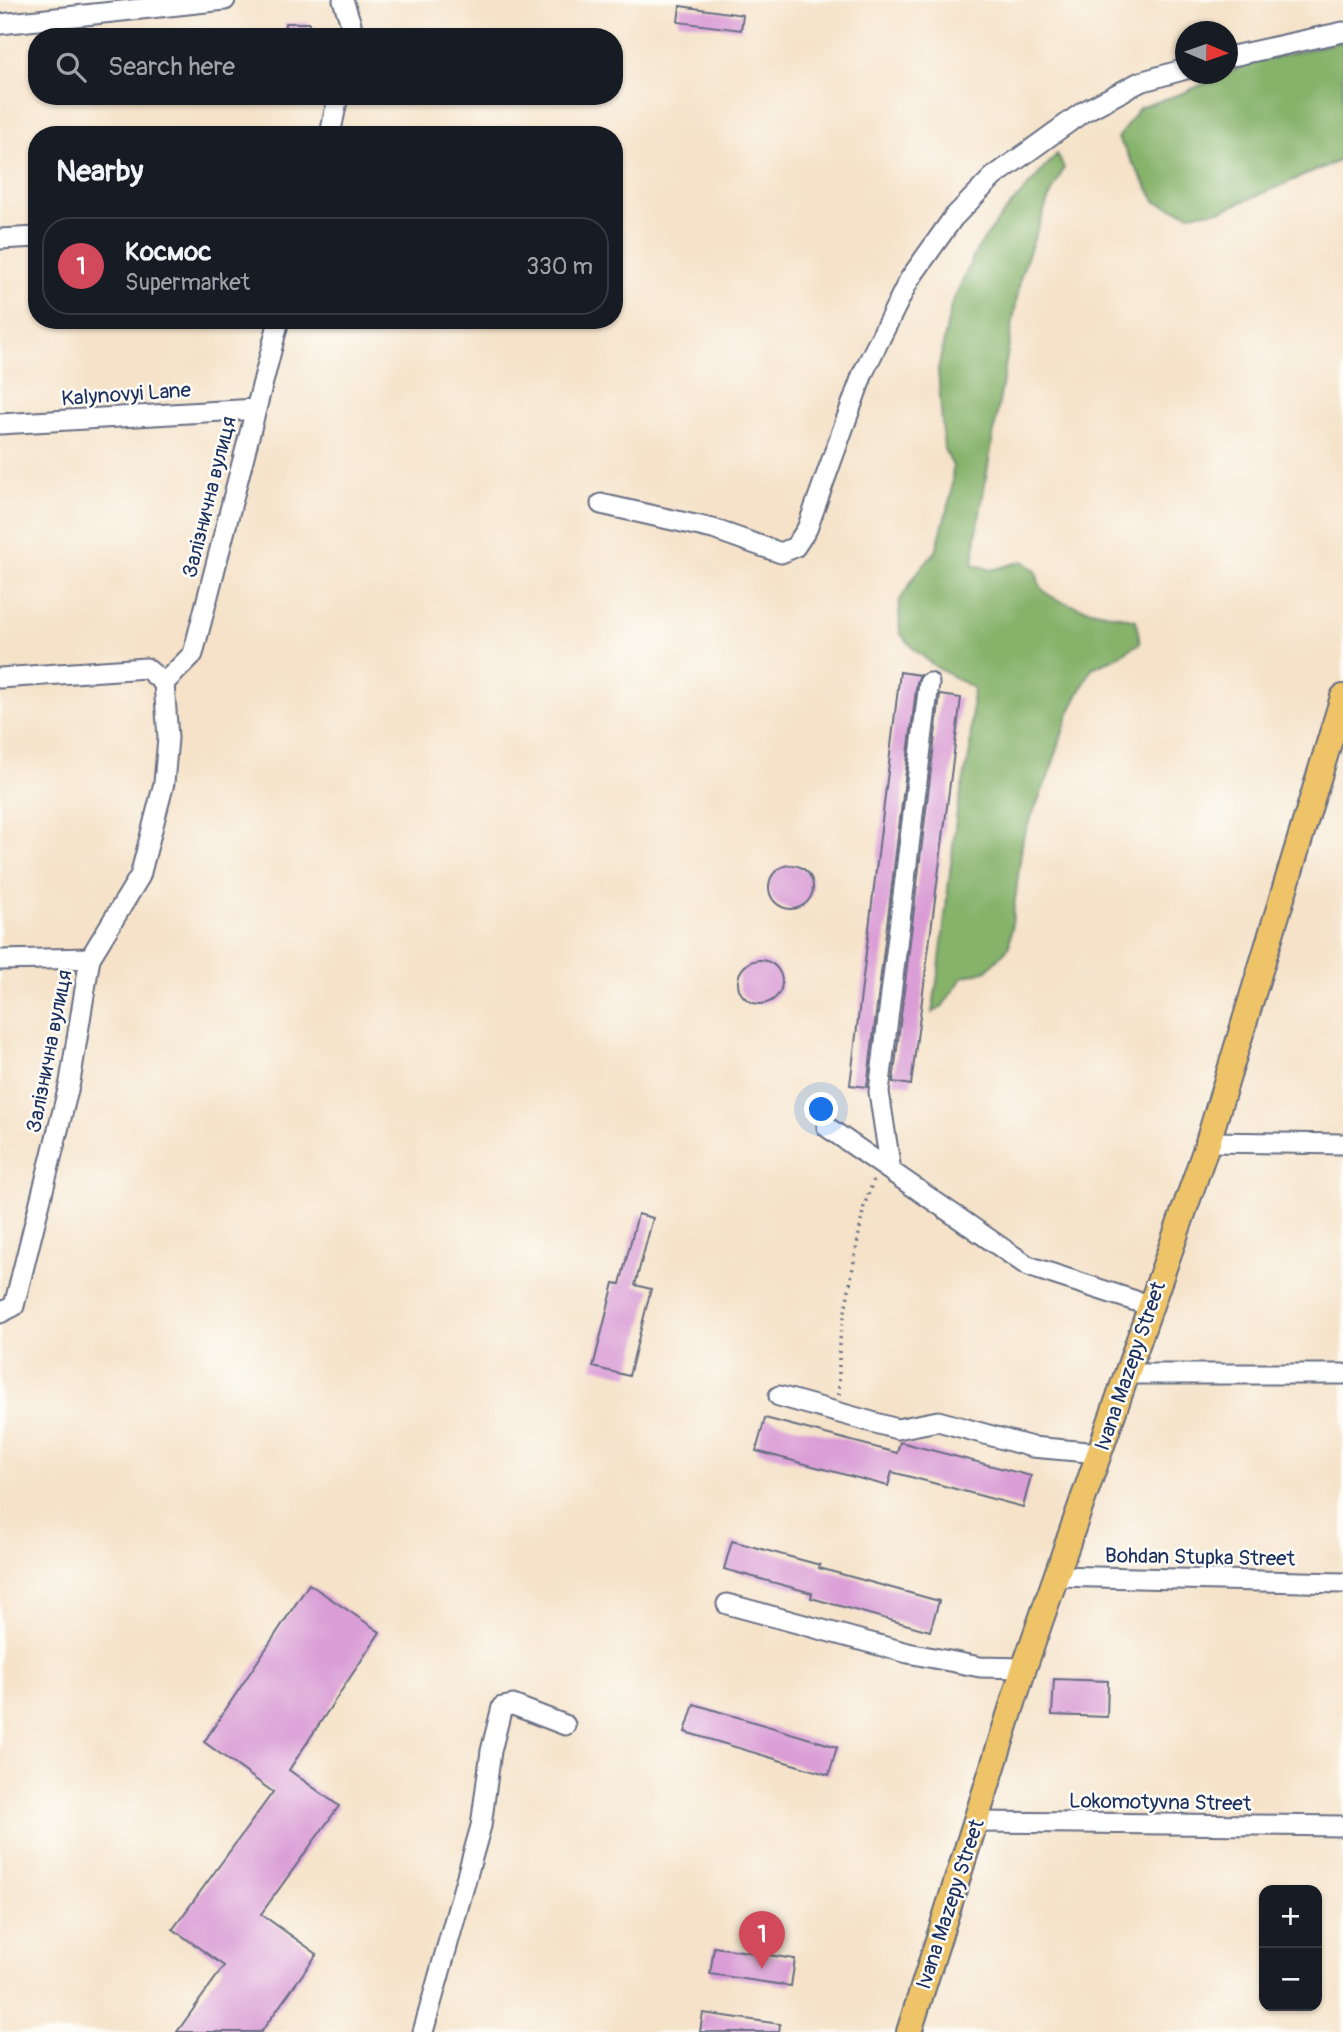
<!DOCTYPE html>
<meta charset="utf-8">
<style>
:root{--surface:#171b24;--page:#242831;--text:#f1f3f6;--muted:#9ea1a6;--line:#363941;--accent:#d1495b}
body{margin:0;font-family:Pangolin,sans-serif;background:var(--page);color:var(--text)}
.controls{position:absolute;right:21px;bottom:21px;display:grid;overflow:hidden;border-radius:14px;box-shadow:0 2px 5px #0004}
.controls button{width:63px;height:63px;display:grid;place-items:center;padding:0;border:0;border-bottom:2px solid var(--line);background:var(--surface);color:var(--text);font:35px sans-serif}
.compass{position:absolute;left:1175px;top:21px;width:63px;height:63px;border-radius:50%;background:var(--surface);box-shadow:0 2px 5px #0004;rotate:92deg}
.you{position:absolute;left:822px;top:1110px;width:24px;height:24px;margin:-18px;border:5px solid #fff;border-radius:50%;background:#1a73e8;box-shadow:0 0 0 10px #1a73e833}
.badge{display:grid;place-items:center;width:46px;height:46px;border-radius:50%;background:var(--accent);color:#fff;font-size:23px;font-weight:700}
.pin{position:absolute;translate:-50% -58px;filter:drop-shadow(0 2px 4px #0008)}
.pin::after{content:'';position:absolute;top:37px;width:24px;height:21px;background:inherit;clip-path:polygon(0 0,100% 0,50% 100%)}
.list{margin:0;padding:0;list-style:none}
h2{display:flex;justify-content:space-between;align-items:center;height:91px;margin:0;padding:0 28px;font-size:30px}
h2 small{font-size:23px;font-weight:400;color:var(--muted)}
.list li{display:grid;grid-template-columns:46px 1fr auto;gap:21px;align-items:center;box-sizing:border-box;height:98px;margin:0 14px 14px;padding:0 14px;border:2px solid var(--line);border-radius:28px}
.list b{display:block;font-size:26px;white-space:nowrap}
.list p{margin:0;font-size:23px;white-space:nowrap;color:var(--muted)}
.list em{font-size:23px;font-style:normal;color:var(--muted)}
.icon{flex:none;width:38px;height:38px;fill:none;stroke:currentColor;stroke-width:2;stroke-linecap:round;stroke-linejoin:round}
.map{position:relative;flex:none;width:1343px;height:2032px;overflow:hidden}
.search{position:absolute;background:var(--surface);box-shadow:0 2px 5px #0004;left:28px;top:28px;width:595px;height:77px;display:flex;align-items:center;gap:18px;box-sizing:border-box;padding:0 24px;border-radius:28px;color:var(--muted);font-size:26px}
.panel{position:absolute;background:var(--surface);box-shadow:0 2px 5px #0004;left:28px;top:126px;width:595px;height:203px;border-radius:28px}
.map>svg:first-child{display:block}
.forest{fill:#86b26b;stroke:#507064;stroke-width:2}
.building{fill:#da9dd6}
.lines{fill:none;stroke-linecap:round;stroke-linejoin:round}
.minor-casing{stroke:#676e83;stroke-width:23}
.major-casing{stroke:#676e83;stroke-width:28}
.path{stroke:#676e83;stroke-width:3.5;stroke-dasharray:2 5;stroke-linecap:butt}
.minor{stroke:#fff;stroke-width:19}
.major{stroke:#efc469;stroke-width:24}
.labels{text-anchor:middle;stroke-width:5;stroke-linejoin:round;paint-order:stroke}
.street-label{font-size:21px;fill:#1b2f5e;stroke:#fdfcf7}
</style>
<div class="map">
<svg width="1343" height="2032" viewBox="0 0 1343 2032">
<rect width="100%" height="100%" fill="#fdfcf7"/>
<filter id="ink" filterUnits="userSpaceOnUse"><feTurbulence type="fractalNoise" baseFrequency=".0143" numOctaves="2"/><feDisplacementMap in="SourceGraphic" scale="14" xChannelSelector="R" yChannelSelector="G"/><feConvolveMatrix kernelMatrix="1 2 1 2 8 2 1 2 1" color-interpolation-filters="sRGB"/></filter>
<filter id="wash" filterUnits="userSpaceOnUse"><feTurbulence type="fractalNoise" baseFrequency=".00686" numOctaves="4" result="noise"/><feDisplacementMap in="SourceGraphic" scale="28" xChannelSelector="R" yChannelSelector="G"/><feGaussianBlur stdDeviation="1.57" result="paint"/><feColorMatrix in="noise" values="0 0 0 0 0 0 0 0 0 0 0 0 0 0 0 0 0 1.4 0 .05"/><feComposite in="paint" operator="in"/></filter>
<g filter="url(#wash)">
<rect width="100%" height="100%" fill="#f5e2c8"/>
<!-- forest -->
<path class="forest" d="M 1343,41 L 1343,159 L 1223,210 L 1189,214 L 1156,202 L 1118,138 L 1139,108 L 1183,93 L 1251,63 Z
M 1057,154 L 1064,168 L 1048,200 L 1021,275 L 976,536 L 973,564 L 991,570 L 1023,561 L 1036,571 C 1038,581 1040,589 1049,595 C 1067,607 1113,614 1136,620 L 1140,643 L 1115,658 L 1092,668 L 1069,713 L 1050,772 L 1023,837 L 1009,947 L 987,970 L 963,977 L 941,1008 L 932,1013 L 939,969 L 957,811 L 970,751 L 973,688 L 936,667 L 915,650 L 900,633 L 899,602 L 916,574 L 936,551 L 951,495 L 953,466 L 944,449 L 938,370 L 951,306 L 977,249 L 1004,213 Z"/>
<g id="blocks">
<!-- building -->
<path class="building" d="M 680,6 L 743,15 L 741,30 L 678,22 Z
M 285,23 L 309,23 L 309,37 L 284,37 Z
M 900,672 L 920,675 L 917,682 L 867,1087 L 850,1085 Z
M 940,695 L 961,698 L 911,1085 L 893,1082 Z
M769 887a22 22 0 1 1 44 0a22 22 0 1 1-44 0Z
M738 982a22 22 0 1 1 44 0a22 22 0 1 1-44 0Z
M 638,1214 L 653,1218 L 635,1285 L 651,1289 L 629,1376 L 593,1367 L 614,1283 L 620,1284 Z
M 765,1418 L 897,1453 L 900,1442 L 1031,1476 L 1023,1507 L 892,1472 L 888,1486 L 756,1451 Z
M 732,1541 L 820,1565 L 819,1568 L 939,1601 L 930,1631 L 811,1598 L 812,1593 L 724,1569 Z
M 309,1584 L 380,1632 L 289,1770 L 339,1806 L 261,1914 L 317,1954 L 261,2032 L 177,2032 L 224,1966 L 173,1929 L 273,1792 L 204,1742 Z
M 1054,1679 L 1108,1681 L 1107,1717 L 1052,1715 Z
M 694,1704 L 837,1747 L 829,1775 L 685,1732 Z
M 714,1947 L 795,1959 L 791,1986 L 710,1974 Z
M 703,2013 L 780,2024 L 779,2032 L 700,2032 Z"/>
</g>
</g>
<g filter="url(#ink)">
<use href="#blocks" fill-opacity="0" stroke="#676e83" stroke-width="2"/>
<g class="lines">
<!-- minor casing -->
<g class="minor-casing">
<path id="minor" d="M 343,0 L 351,24 L 349,37
M 0,24 L 225,0
M 1228,57 L 1343,32
M 330,135 L 338,96
M 0,239 L 37,237
M 0,424 L 256,409
M 601,504 L 713,529 L 781,553 L 795,547 L 807,529 L 863,373 L 909,280 L 953,218 L 993,177 L 1083,112 L 1140,82 L 1186,69
M 0,678 L 146,668 L 164,683
M 0,960 L 90,958
M 827,1127 L 1028,1266 L 1151,1306
M 1208,1142 L 1343,1144
M 891,1171 L 879,1092 L 929,683
M 0,1313 L 14,1306 L 70,1082 L 90,958 L 140,876 L 164,783 L 168,738 L 164,683 L 193,654 L 279,320
M 1127,1374 L 1343,1374
M 779,1396 L 897,1429 L 938,1421 L 1032,1447 L 1099,1453
M 1055,1576 L 1343,1583
M 727,1604 L 908,1653 L 980,1667 L 1024,1668
M 977,1822 L 1343,1826
M 423,2032 L 481,1826 L 491,1751 L 502,1707 L 513,1705 L 565,1725"/>
</g>
<!-- major casing -->
<g class="major-casing">
<path id="major" d="M 909,2032 L 1024,1668 L 1208,1142 L 1343,697"/>
</g>
<!-- path -->
<path class="path" d="M 839,1395 L 839,1345 L 864,1206 L 874,1179"/>
<!-- minor -->
<use href="#minor" class="minor"/>
<!-- major -->
<use href="#major" class="major"/>
</g>
</g>
<g class="labels">
<!-- street labels -->
<g class="street-label">
<text transform="translate(126 394) rotate(-4)" y="7">Kalynovyi Lane</text>
<text transform="translate(209 497) rotate(-76)" y="7">Залізнична вулиця</text>
<text transform="translate(49 1051) rotate(-79)" y="7">Залізнична вулиця</text>
<text transform="translate(1130 1366) rotate(-71)" y="7">Ivana Mazepy Street</text>
<text transform="translate(1200 1557) rotate(1)" y="7">Bohdan Stupka Street</text>
<text transform="translate(1160 1802) rotate(1)" y="7">Lokomotyvna Street</text>
<text transform="translate(950 1904) rotate(-72)" y="7">Ivana Mazepy Street</text>
</g>
</g>
</svg>
<div class="controls">
<button>+</button>
<button>−</button>
</div>
<svg class="compass" viewBox="-18 -18 36 36"><path d="M0-13l5 13h-10z" fill="#e53935"/><path d="M0 13l5-13h-10z" fill="#9ea1a6"/></svg>
<div class="you"></div>
<div class="pin badge" style="left:762px;top:1969px">1</div>
<div class="search"><svg class="icon" aria-label="search" viewBox="0 0 24 24"><circle cx="10" cy="10" r="6"/><path d="M15 15l6 6"/></svg>Search here</div>
<section class="panel">
<h2>Nearby<small></small></h2>
<ul class="list">
<li><span class="badge">1</span><div><b>Космос</b><p>Supermarket</p></div><em>330 m</em></li>
</ul>
</section>
</div>
